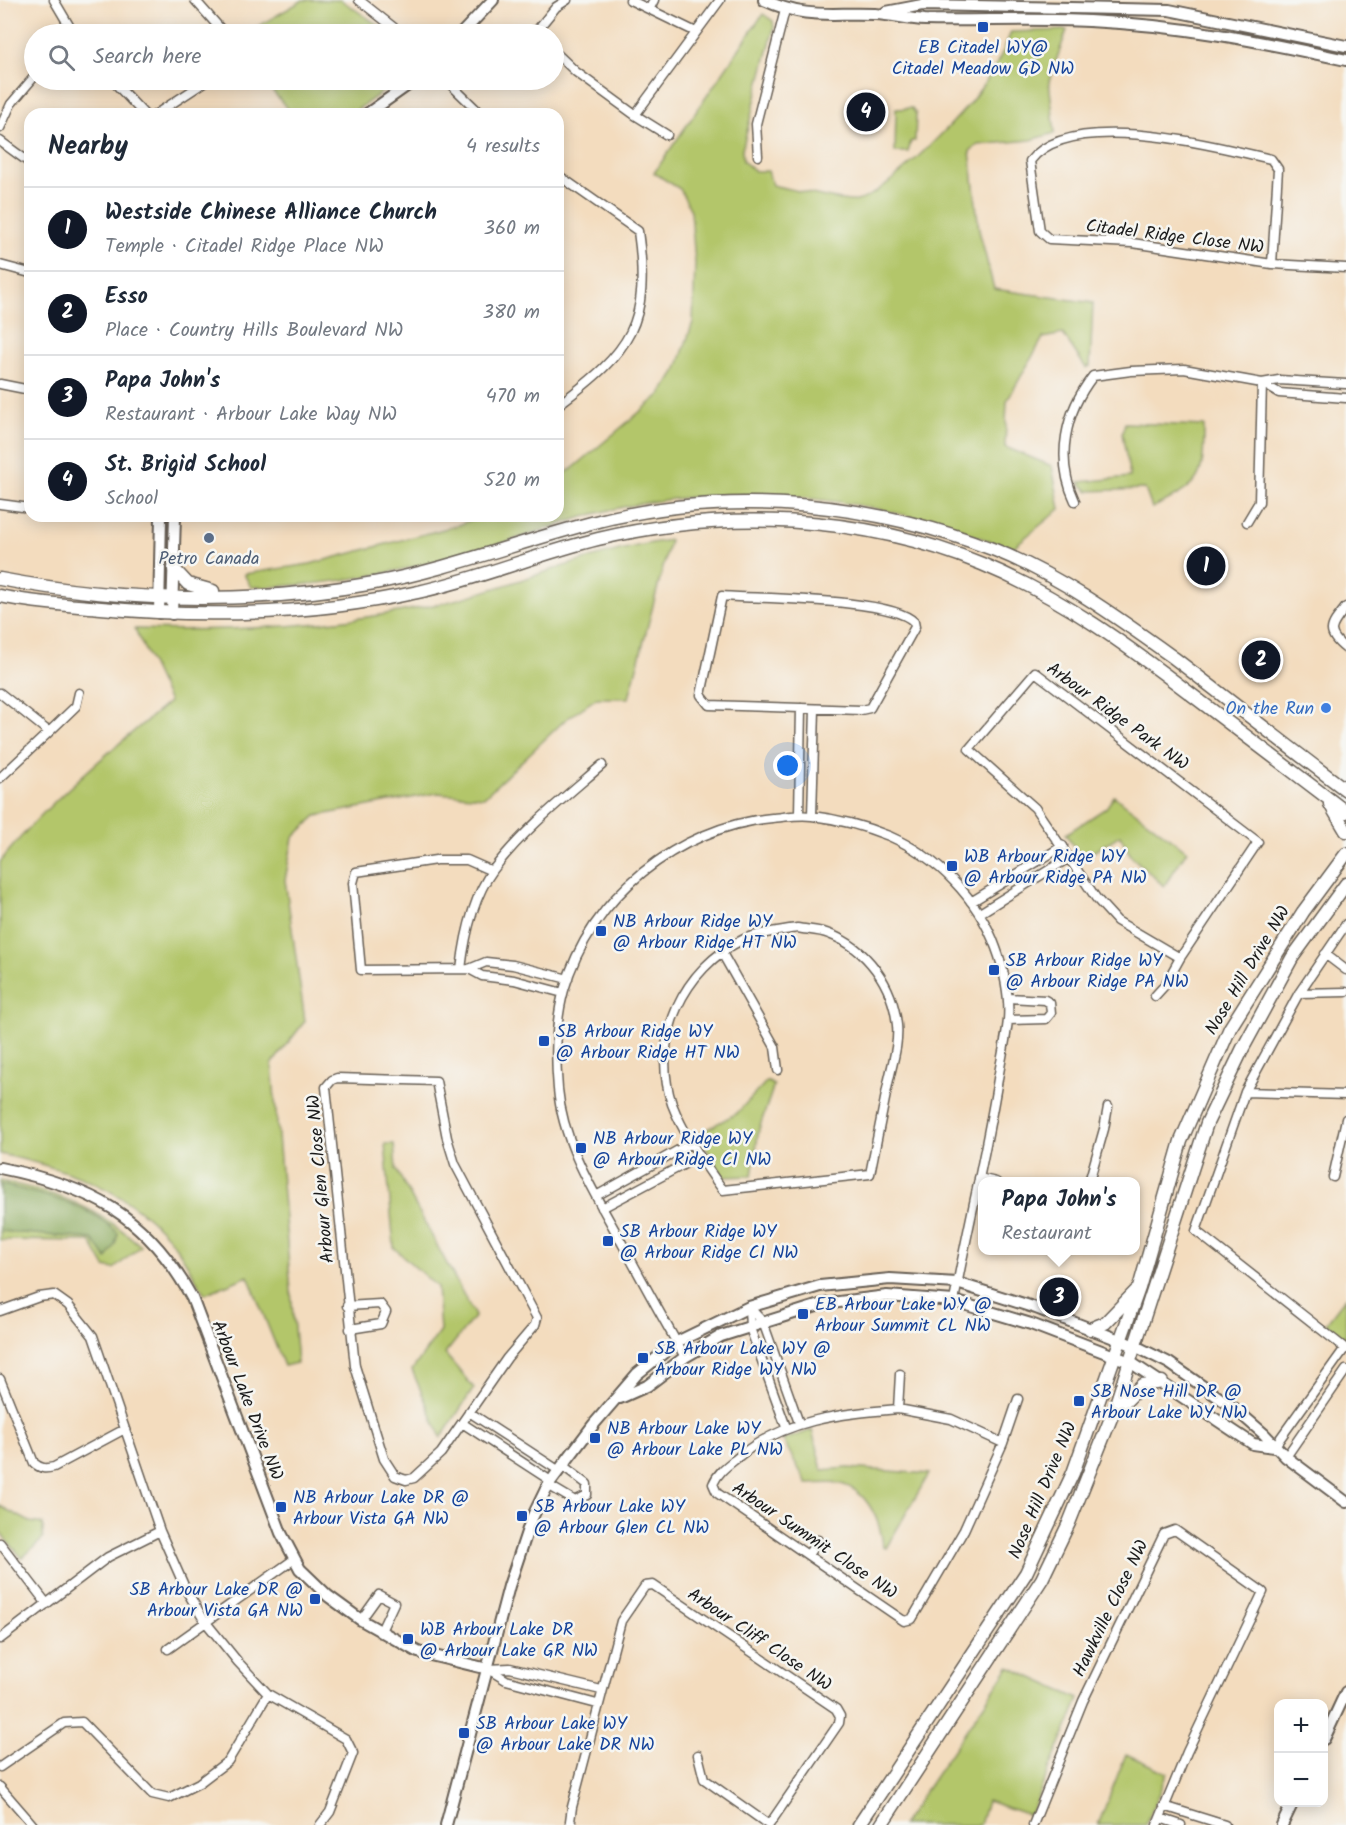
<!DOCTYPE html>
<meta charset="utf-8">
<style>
:root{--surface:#fff;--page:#f6f6f7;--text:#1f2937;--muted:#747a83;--line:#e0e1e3;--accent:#111827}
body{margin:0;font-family:Kalam,sans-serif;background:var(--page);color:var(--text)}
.controls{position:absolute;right:18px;bottom:18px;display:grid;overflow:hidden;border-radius:12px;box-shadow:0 3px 15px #0003}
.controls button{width:54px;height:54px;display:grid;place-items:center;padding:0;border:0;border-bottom:2px solid var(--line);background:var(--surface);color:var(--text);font:30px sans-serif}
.you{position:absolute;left:788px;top:766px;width:21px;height:21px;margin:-15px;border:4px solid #fff;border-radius:50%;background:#1a73e8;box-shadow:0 0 0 9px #1a73e833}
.badge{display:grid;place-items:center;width:39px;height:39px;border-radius:50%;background:var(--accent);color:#fff;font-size:20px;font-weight:700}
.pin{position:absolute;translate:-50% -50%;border:3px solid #fff;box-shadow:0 2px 6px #0006}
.popup{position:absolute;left:978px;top:1177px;width:162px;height:78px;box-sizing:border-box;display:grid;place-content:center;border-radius:12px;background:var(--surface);filter:drop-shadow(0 2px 4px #0005);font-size:20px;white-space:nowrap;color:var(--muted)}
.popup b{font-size:22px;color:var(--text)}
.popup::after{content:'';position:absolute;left:50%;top:100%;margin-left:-12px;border:12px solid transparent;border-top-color:var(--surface)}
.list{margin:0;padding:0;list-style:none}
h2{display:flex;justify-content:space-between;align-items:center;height:78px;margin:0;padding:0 24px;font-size:26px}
h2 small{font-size:20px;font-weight:400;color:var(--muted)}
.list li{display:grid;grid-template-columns:39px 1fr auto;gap:18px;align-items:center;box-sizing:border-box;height:84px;padding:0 24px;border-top:2px solid var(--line)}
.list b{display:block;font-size:22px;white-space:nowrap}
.list p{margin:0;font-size:20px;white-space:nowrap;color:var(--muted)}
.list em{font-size:20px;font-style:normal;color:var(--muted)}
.icon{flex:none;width:33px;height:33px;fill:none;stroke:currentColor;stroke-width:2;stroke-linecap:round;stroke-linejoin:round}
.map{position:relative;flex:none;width:1346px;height:1825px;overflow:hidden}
.search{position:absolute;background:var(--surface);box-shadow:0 3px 15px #0003;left:24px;top:24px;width:540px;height:66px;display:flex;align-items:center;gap:15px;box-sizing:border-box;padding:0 21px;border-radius:33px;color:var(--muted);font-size:22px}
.panel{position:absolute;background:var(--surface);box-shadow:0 3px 15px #0003;left:24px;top:108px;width:540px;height:414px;border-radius:18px}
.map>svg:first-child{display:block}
.green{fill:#b3c66a;stroke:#687143;stroke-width:1.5}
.forest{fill:#8eab5e;stroke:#55643d;stroke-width:1.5}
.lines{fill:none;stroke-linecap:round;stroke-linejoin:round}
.minor-casing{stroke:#675f55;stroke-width:11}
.tertiary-casing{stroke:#675f55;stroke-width:14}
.secondary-casing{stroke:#675f55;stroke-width:15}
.minor{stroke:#fff;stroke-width:8}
.tertiary{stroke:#fff;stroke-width:10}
.secondary{stroke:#fff;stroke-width:12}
.transit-dot{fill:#1a4fb4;stroke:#f6f6f2;stroke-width:2}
.service-dot{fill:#5c6f8a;stroke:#f6f6f2;stroke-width:2}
.shop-dot{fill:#3f7fe0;stroke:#f6f6f2;stroke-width:2}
.labels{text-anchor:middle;stroke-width:5;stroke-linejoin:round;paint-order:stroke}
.transit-label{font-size:18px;fill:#164399;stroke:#f6f6f2;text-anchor:start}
.street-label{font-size:18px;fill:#1c1c1c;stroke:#f6f6f2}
.service-label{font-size:18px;fill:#4e5e75;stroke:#f6f6f2}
.shop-label{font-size:18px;fill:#366cbe;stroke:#f6f6f2;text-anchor:end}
</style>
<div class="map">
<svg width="1346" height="1825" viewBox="0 0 1346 1825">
<rect width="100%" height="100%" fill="#f6f6f2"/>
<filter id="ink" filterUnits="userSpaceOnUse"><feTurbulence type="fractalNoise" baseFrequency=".0167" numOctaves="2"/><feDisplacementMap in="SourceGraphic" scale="12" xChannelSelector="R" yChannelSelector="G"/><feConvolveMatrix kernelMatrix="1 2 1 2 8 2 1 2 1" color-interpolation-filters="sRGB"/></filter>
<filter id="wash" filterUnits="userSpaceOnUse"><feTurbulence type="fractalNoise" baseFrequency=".008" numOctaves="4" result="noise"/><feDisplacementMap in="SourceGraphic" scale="24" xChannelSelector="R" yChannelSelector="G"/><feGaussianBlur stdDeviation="1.35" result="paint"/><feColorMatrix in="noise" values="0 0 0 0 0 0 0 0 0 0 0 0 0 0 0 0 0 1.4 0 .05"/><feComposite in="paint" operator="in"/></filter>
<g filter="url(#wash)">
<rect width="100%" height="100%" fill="#f3dcbe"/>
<!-- green -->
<path class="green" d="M 303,0 L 341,0 L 391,34 L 245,34 Z
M 763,14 L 773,21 L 774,28 L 742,150 L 743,161 L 755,171 L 768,171 L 772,185 C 787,188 847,204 857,201 C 881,197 957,121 973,99 C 988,80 1003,55 1011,32 L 1067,30 L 1049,81 L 1055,133 L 1031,140 L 978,145 L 970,151 L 979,230 L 994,289 L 1093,303 L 1090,366 L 1086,368 L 1063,334 L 1043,338 L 1007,401 L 1005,447 L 1052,466 L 1060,509 L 1011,549 C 877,496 732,477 590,515 C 555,525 521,538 487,548 C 410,570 331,587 251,587 L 244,574 L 310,564 L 459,525 L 480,516 L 558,516 L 558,477 L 572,469 L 661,394 L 677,369 L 693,322 L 695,263 L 691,211 L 680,189 L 654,173 Z
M 263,80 L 399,80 L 351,114 L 292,114 Z
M 912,108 L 916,114 L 915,141 L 911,141 L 908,152 L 895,152 L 896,109 Z
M 1125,423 L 1204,426 C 1204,481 1201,484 1152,508 L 1145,489 L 1088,491 L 1079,482 L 1130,477 L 1122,433 Z
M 670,540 L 629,698 L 597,698 L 565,720 L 484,797 L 437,793 L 316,816 L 293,838 L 285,880 L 305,1021 L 272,1064 L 297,1363 L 284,1366 L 248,1276 L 205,1294 C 195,1279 187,1262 176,1247 C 131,1189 68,1169 0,1154 L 0,862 C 45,804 112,749 169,702 L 135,629 C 239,632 344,626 447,602 C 522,583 593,551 670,540 Z
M 1114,796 L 1187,851 L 1164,886 L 1131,856 L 1120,835 L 1082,859 L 1066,834 L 1106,808 Z
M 767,1081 L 774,1085 L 759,1129 L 752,1176 L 723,1177 L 698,1134 L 737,1113 Z
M 385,1144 L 394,1144 L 396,1169 L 475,1316 L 445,1354 L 474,1388 L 441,1438 L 412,1370 L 440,1331 L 437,1287 L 394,1248 Z
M 0,1181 C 57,1193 97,1206 141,1246 L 114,1269 L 105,1267 L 90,1241 L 0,1240 Z
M 1346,1297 L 1346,1339 L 1326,1323 Z
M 812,1430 L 822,1470 L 848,1468 L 929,1474 L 886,1548 L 883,1547 C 881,1522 868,1491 841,1484 C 831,1482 818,1484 807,1484 L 783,1440 Z
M 0,1506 L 30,1522 L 43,1524 L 43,1539 L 22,1558 L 0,1532 Z
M 1009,1667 L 1079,1699 L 1030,1815 L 987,1801 L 980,1825 L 902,1825 Z
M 1126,1754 L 1167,1773 L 1146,1825 L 1098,1825 Z"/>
<!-- forest -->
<path class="forest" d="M 0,1184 C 41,1195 87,1202 118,1233 L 115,1245 L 107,1259 L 92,1239 L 0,1231 Z"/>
</g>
<g filter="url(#ink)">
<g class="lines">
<!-- minor casing -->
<g class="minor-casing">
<path id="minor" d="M 54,0 L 74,34
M 195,0 L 225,34
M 359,0 L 402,34
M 630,0 L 696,32
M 650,8 L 654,0
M 534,34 L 556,7 L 567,0
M 554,51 L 576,72 L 635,115 L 720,0
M 112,80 L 144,114
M 446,80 L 481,114
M 156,114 L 208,80
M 635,115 L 667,135
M 0,128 L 11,104 L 34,77
M 0,141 L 30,163
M 758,156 L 756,124 L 785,10
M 558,175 L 638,231 C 651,324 631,351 558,405
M 1272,264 L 1278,169 L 1271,159 C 1215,146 1070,108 1030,161 L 1040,231 L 1049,239 L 1132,243 L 1272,264 L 1346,268
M 0,265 L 30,273
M 1262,383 L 1279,380 L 1346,384
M 0,384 L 30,390
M 1075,501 C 1055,459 1065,412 1093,376 L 1131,371 L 1184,369 L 1262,383 L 1279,393 L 1346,398
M 0,504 L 30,508
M 1247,522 L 1259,502 L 1262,383
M 722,596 C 759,599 893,598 914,622 L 915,627 L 870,708 L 861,710 L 709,705 L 701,695 Z
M 1346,607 C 1331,626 1324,632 1346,649
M 1035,672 L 1258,842 L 1180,958 L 1117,921 L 1096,898 L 1035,808 L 969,749 Z
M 0,693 L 49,732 L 0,778
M 49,732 L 76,706 L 79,693
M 799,815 L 801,708
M 812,816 L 815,709
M 492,871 L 467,860 L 436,860 L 356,872 L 353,883 L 361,970 L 469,969 L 486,962 L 513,965 L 568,979
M 971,902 L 1063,846
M 980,913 L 1070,857
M 797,928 C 808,930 820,930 829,934 C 867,948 893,985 897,1025 C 899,1045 892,1064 888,1084 C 882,1114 876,1144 870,1174 L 723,1190 C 703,1163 684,1135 672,1104 C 650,1039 683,968 744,939 C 761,932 779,931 797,928 Z
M 722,953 L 775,1047 L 778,1070
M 1325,954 L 1346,970
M 461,969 C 465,935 473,897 493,870 C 523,830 565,797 602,765
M 469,969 L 482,976 L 514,980 L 563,993
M 1299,993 L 1346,992
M 1155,996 L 1165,985 L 1180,958
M 1008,998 L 1045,1000 L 1050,1003 L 1051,1013 L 1046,1019 L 1008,1020
M 337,1078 L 436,1081 L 447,1138 L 455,1164 L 537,1318 L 535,1325 L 507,1358 L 441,1453 L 414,1478 L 406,1480 L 395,1476 L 384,1459 L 355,1366 L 326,1087 L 332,1080 Z
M 1245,1092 L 1299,993 L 1346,924
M 1346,1095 L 1245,1092 L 1196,1231 L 1346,1349
M 1333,1177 L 1346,1119
M 979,1178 L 996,1182
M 1089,1182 L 1104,1129 L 1108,1107
M 596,1196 L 691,1143
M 602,1208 L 698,1157
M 347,1306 L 380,1304 L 386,1312 L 381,1324 L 350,1329
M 749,1307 L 763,1322 L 799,1423
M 749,1307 L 750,1328 L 786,1427
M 0,1311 L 39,1297 L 54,1295 L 68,1305 L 93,1336 L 160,1531
M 685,1357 C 664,1321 644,1284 624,1247 C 597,1197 563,1146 558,1089 C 555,1056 555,1022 564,990 C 590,897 678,827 772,818 C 785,817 799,814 812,816 C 838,819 864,826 889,836 C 937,857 978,898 996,948 C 1004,969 1010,998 1008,1020 C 1006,1040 1001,1060 998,1079 C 986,1153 968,1227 954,1301
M 0,1379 L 34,1463 C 41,1469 45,1469 54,1467 L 123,1430
M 898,1409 L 951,1419 L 1003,1443 L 964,1530 L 912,1619 L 904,1621 L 717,1493 L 713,1484 C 718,1472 727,1466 737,1458 C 784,1419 840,1414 898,1409 Z
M 898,1409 L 900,1374
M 469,1412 L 558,1470
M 462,1423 L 551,1481
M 1003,1443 L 1018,1399
M 1274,1447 L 1345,1348
M 1286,1457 L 1346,1370
M 548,1485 L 575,1501 L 587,1495 L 587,1484 L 562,1465
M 0,1543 L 47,1604
M 808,1555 L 818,1540
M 361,1620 L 379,1595 L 394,1603 L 380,1633
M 0,1639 L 108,1557 L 160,1531 L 186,1590 L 204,1620 L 238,1662 L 268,1694 L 346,1739 L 353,1753 L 330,1812 L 320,1825
M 168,1649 L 293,1560
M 488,1669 L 510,1668 L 601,1690
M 488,1669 L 506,1680 L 597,1704
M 698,1755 L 704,1779 L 769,1825
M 0,1767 L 64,1723 L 82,1722 L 152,1794 L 169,1798 L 199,1783 L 228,1761 L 268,1694
M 0,1787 L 33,1825
M 1164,1806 L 1225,1825
M 1160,1818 L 1181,1825
M 573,1825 L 570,1821 L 572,1807 L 621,1621 L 645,1586 L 653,1585 L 836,1709 L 840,1716 L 839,1723 L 769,1825
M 1033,1825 L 1083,1701 L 1164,1534 L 1175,1530 L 1263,1592 L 1187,1752 L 1157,1825"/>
</g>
<!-- tertiary casing -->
<g class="tertiary-casing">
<path id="tertiary" d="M 764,0 C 807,20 831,12 875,14 C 892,15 908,19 925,20 C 980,21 1035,18 1089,21 C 1179,25 1259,41 1346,60
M 886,12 L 922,5 L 1169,10 L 1346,46
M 461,34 L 493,0
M 367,114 L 415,80
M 159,613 L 161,516
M 172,614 L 175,516
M 0,1168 C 90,1186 147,1215 192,1298 L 281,1533 L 300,1569 L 328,1596 L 361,1620 L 418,1652 L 488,1669
M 620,1398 L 647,1386 L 685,1357 L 721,1336 L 823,1304 L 887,1296 L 954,1301 L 1031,1324 L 1130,1362 L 1253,1444 L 1274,1447
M 1324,1739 L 1346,1692
M 446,1825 L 509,1586 L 531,1520 L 548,1485 L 594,1424 L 637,1374 L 677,1342 L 749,1307 L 820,1286 L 890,1279 L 957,1283 L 1036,1308 L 1135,1346 L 1169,1363 L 1234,1408 L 1264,1434 L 1286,1457 L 1346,1502
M 1282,1825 L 1293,1802"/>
</g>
<!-- secondary casing -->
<g class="secondary-casing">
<path id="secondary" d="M 174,569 L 188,584 L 213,591
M 0,579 C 121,602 252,605 374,583 C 455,568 531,537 611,518 C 739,489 874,503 995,550 C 1060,576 1117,617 1174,658 C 1232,702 1288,747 1346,790
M 0,596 C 33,603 67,605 101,608 C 207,618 313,615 418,592 C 479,579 537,554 598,539 C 723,509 862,514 982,564 C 1062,597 1128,646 1196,698 C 1246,736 1296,774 1346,812
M 1330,804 L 1346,831
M 1090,1329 L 1105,1323 L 1136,1291
M 1116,1411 L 1142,1385 L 1162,1382
M 859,1825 L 1026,1573 L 1073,1473 L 1139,1288 L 1181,1141 L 1230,1028 L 1303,912 L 1346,854
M 881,1825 L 1042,1579 L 1069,1523 L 1113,1413 L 1207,1123 L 1243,1048 L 1292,958 L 1346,884"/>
</g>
<!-- minor -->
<use href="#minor" class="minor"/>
<!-- tertiary -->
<use href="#tertiary" class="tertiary"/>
<!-- secondary -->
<use href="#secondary" class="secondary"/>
</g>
</g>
<!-- markers -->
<g class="transit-dot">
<rect x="977" y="21" width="12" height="12" rx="3"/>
<rect x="946" y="860" width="12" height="12" rx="3"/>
<rect x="595" y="925" width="12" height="12" rx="3"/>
<rect x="988" y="964" width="12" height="12" rx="3"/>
<rect x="538" y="1035" width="12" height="12" rx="3"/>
<rect x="575" y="1142" width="12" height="12" rx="3"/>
<rect x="602" y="1235" width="12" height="12" rx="3"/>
<rect x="797" y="1308" width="12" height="12" rx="3"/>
<rect x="637" y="1352" width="12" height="12" rx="3"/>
<rect x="1073" y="1395" width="12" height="12" rx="3"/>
<rect x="589" y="1432" width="12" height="12" rx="3"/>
<rect x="275" y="1501" width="12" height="12" rx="3"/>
<rect x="516" y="1510" width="12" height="12" rx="3"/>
<rect x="309" y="1593" width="12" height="12" rx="3"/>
<rect x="402" y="1633" width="12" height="12" rx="3"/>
<rect x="458" y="1727" width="12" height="12" rx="3"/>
</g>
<circle class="service-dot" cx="209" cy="538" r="6"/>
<circle class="shop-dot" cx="1326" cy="708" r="6"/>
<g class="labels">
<!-- transit labels -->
<g class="transit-label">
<text x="983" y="53" text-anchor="middle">EB Citadel WY@<tspan x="983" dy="21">Citadel Meadow GD NW</tspan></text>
<text x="964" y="862">WB Arbour Ridge WY<tspan x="964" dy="21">@ Arbour Ridge PA NW</tspan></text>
<text x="613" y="927">NB Arbour Ridge WY<tspan x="613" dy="21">@ Arbour Ridge HT NW</tspan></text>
<text x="1006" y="966">SB Arbour Ridge WY<tspan x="1006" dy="21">@ Arbour Ridge PA NW</tspan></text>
<text x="556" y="1037">SB Arbour Ridge WY<tspan x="556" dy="21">@ Arbour Ridge HT NW</tspan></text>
<text x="593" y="1144">NB Arbour Ridge WY<tspan x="593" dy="21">@ Arbour Ridge CI NW</tspan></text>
<text x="620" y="1237">SB Arbour Ridge WY<tspan x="620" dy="21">@ Arbour Ridge CI NW</tspan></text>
<text x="815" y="1310">EB Arbour Lake WY @<tspan x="815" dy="21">Arbour Summit CL NW</tspan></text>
<text x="655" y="1354">SB Arbour Lake WY @<tspan x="655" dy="21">Arbour Ridge WY NW</tspan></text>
<text x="1091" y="1397">SB Nose Hill DR @<tspan x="1091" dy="21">Arbour Lake WY NW</tspan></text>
<text x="607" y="1434">NB Arbour Lake WY<tspan x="607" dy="21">@ Arbour Lake PL NW</tspan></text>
<text x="293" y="1503">NB Arbour Lake DR @<tspan x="293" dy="21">Arbour Vista GA NW</tspan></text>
<text x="534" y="1512">SB Arbour Lake WY<tspan x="534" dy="21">@ Arbour Glen CL NW</tspan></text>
<text x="303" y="1595" text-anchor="end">SB Arbour Lake DR @<tspan x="303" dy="21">Arbour Vista GA NW</tspan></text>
<text x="420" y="1635">WB Arbour Lake DR<tspan x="420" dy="21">@ Arbour Lake GR NW</tspan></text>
<text x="476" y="1729">SB Arbour Lake WY<tspan x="476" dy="21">@ Arbour Lake DR NW</tspan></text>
</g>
<!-- street labels -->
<g class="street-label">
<text transform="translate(1175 236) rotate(7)" y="6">Citadel Ridge Close NW</text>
<text transform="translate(1118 716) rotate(36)" y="6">Arbour Ridge Park NW</text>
<text transform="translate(1247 970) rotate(-59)" y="6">Nose Hill Drive NW</text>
<text transform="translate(320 1179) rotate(-95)" y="6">Arbour Glen Close NW</text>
<text transform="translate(248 1400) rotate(69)" y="6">Arbour Lake Drive NW</text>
<text transform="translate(1042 1490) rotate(-67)" y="6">Nose Hill Drive NW</text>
<text transform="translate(815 1540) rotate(34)" y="6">Arbour Summit Close NW</text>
<text transform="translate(1110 1608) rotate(-64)" y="6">Hawkville Close NW</text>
<text transform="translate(760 1639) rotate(34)" y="6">Arbour Cliff Close NW</text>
</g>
<!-- service labels -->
<g class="service-label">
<text x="209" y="564">Petro Canada</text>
</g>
<!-- shop labels -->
<g class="shop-label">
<text x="1314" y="714">On the Run</text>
</g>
</g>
</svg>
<div class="controls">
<button>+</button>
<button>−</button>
</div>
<div class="you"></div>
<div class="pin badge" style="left:1206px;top:566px">1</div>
<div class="pin badge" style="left:1261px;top:660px">2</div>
<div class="pin badge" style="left:1059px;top:1297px">3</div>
<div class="popup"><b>Papa John's</b>Restaurant</div>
<div class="pin badge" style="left:866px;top:112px">4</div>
<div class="search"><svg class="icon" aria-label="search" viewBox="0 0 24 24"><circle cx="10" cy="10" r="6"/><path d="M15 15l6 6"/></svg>Search here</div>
<section class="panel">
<h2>Nearby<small>4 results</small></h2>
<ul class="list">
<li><span class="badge">1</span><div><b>Westside Chinese Alliance Church</b><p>Temple · Citadel Ridge Place NW</p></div><em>360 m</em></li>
<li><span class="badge">2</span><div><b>Esso</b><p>Place · Country Hills Boulevard NW</p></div><em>380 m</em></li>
<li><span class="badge">3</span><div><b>Papa John's</b><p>Restaurant · Arbour Lake Way NW</p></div><em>470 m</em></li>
<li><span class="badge">4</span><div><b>St. Brigid School</b><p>School</p></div><em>520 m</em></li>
</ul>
</section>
</div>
